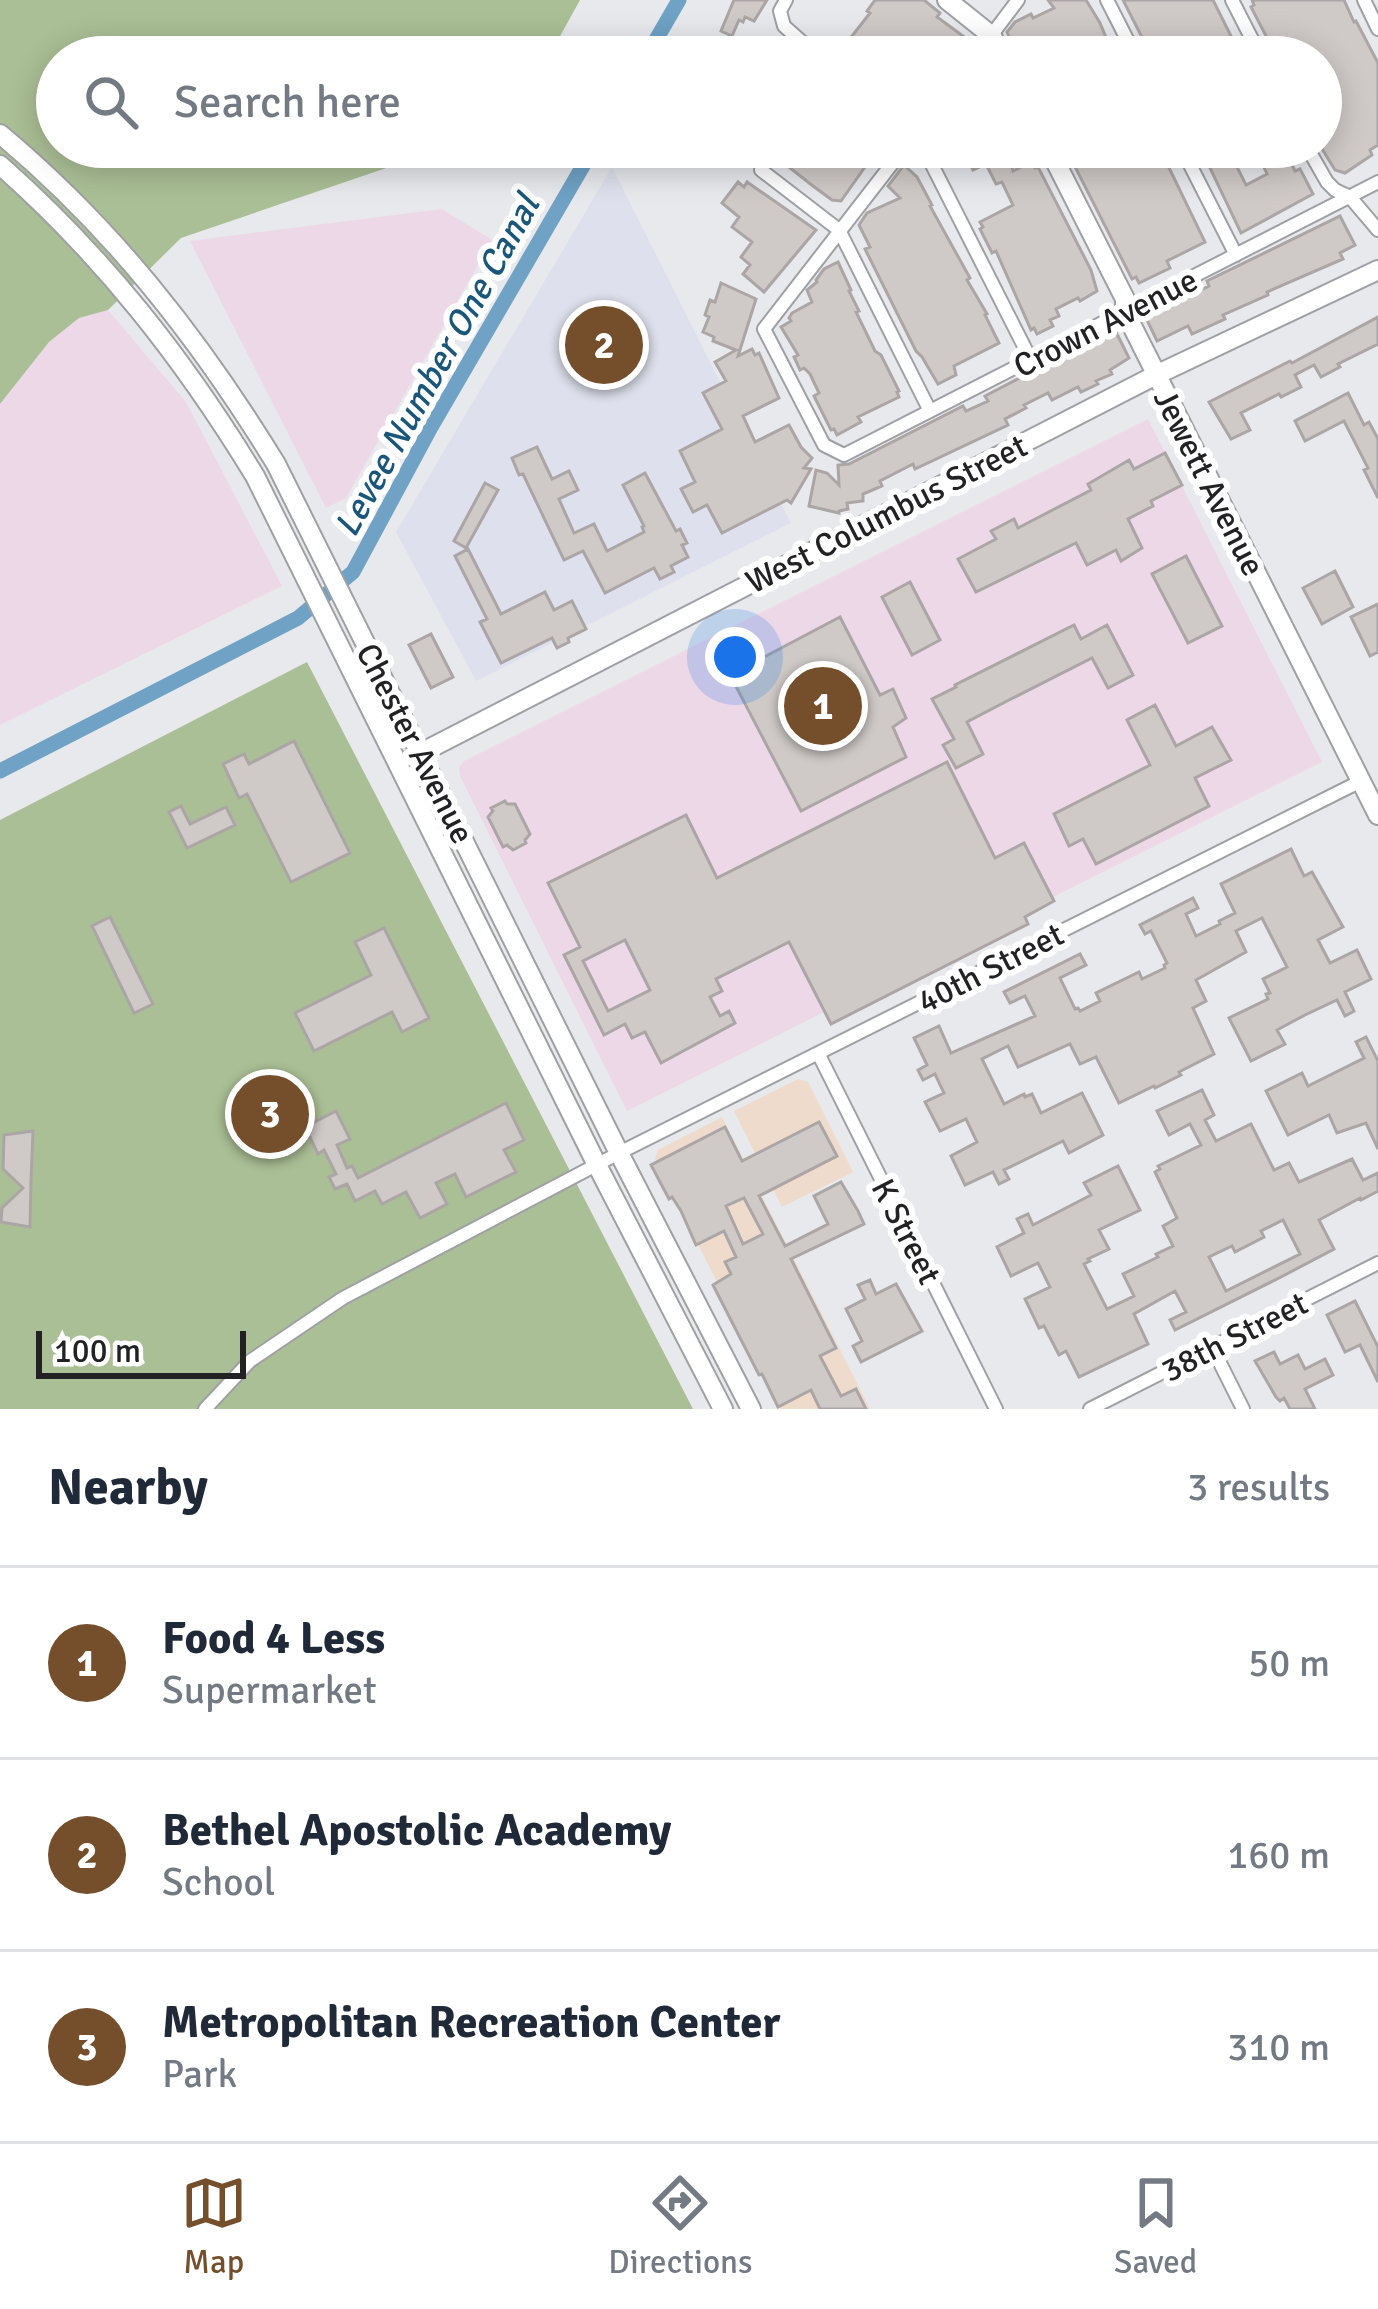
<!DOCTYPE html>
<style>
:root{--surface:#fff;--page:#f6f6f7;--text:#1f2937;--muted:#747a83;--line:#e0e1e3;--accent:#754f2b}
body{margin:0;font-family:Signika,sans-serif;background:var(--page);color:var(--text)}
.scale{position:absolute;left:36px;bottom:30px;width:210px;box-sizing:border-box;padding-left:12px;border:6px solid #222224;border-top:0;font-size:33px;line-height:42px;white-space:nowrap;color:#222224;-webkit-text-stroke:9px #fff;paint-order:stroke}
.you{position:absolute;left:735px;top:657px;width:42px;height:42px;margin:-30px;border:9px solid #fff;border-radius:50%;background:#1a73e8;box-shadow:0 0 0 18px #1a73e833}
.badge{display:grid;place-items:center;width:78px;height:78px;border-radius:50%;background:var(--accent);color:#fff;font-size:39px;font-weight:700}
.pin{position:absolute;translate:-50% -50%;border:6px solid #fff;box-shadow:0 3px 12px #0006}
.list{margin:0;padding:0;list-style:none}
h2{display:flex;justify-content:space-between;align-items:center;height:156px;margin:0;padding:0 48px;font-size:51px}
h2 small{font-size:39px;font-weight:400;color:var(--muted)}
.list li{display:grid;grid-template-columns:78px 1fr auto;gap:36px;align-items:center;box-sizing:border-box;height:192px;padding:0 48px;border-top:3px solid var(--line)}
.list b{display:block;font-size:45px;white-space:nowrap}
.list p{margin:0;font-size:39px;white-space:nowrap;color:var(--muted)}
.list em{font-size:39px;font-style:normal;color:var(--muted)}
.icon{flex:none;width:66px;height:66px;fill:none;stroke:currentColor;stroke-width:2;stroke-linecap:round;stroke-linejoin:round}
.map{position:relative;flex:none;width:1378px;height:1409px;overflow:hidden}
.search{position:absolute;background:var(--surface);box-shadow:0 6px 30px #0003;left:36px;right:36px;top:36px;height:132px;display:flex;align-items:center;gap:30px;box-sizing:border-box;padding:0 42px;border-radius:66px;color:var(--muted);font-size:45px}
.sheet{height:732px;background:var(--surface)}
nav{display:flex;justify-content:space-around;align-items:center;box-sizing:border-box;height:168px;border-top:3px solid var(--line);background:var(--surface);font-size:33px;color:var(--muted)}
nav a{display:grid;justify-items:center;gap:6px}
nav .on{color:var(--accent)}
.map>svg:first-child{display:block}
.commercial{fill:#efdbcc}
.industrial{fill:#edd8e7}
.built{fill:#dee1ed}
.green{fill:#abbf96}
.lines{fill:none;stroke-linecap:round;stroke-linejoin:round}
.canal{stroke:#6fa2c5;stroke-width:15}
.building{fill:#cfcac8;stroke:#aba6a5;stroke-width:3;fill-rule:evenodd}
.street-casing{stroke:#9ea0a4;stroke-width:16}
.secondary-casing{stroke:#9ea0a4;stroke-width:22}
.street{stroke:#fff;stroke-width:12}
.secondary{stroke:#fff;stroke-width:18}
.labels{text-anchor:middle;stroke-width:12;stroke-linejoin:round;paint-order:stroke}
.street-label{font-size:33px;fill:#222224;stroke:#fff}
.water-label{font-size:36px;font-style:italic;fill:#195679;stroke:#fff}
</style>
<div class="map">
<svg width="1378" height="1409" viewBox="0 0 1378 1409">
<rect width="100%" height="100%" fill="#e8e9ed"/>
<!-- commercial -->
<path class="commercial" d="M 798,1079 L 808,1082 L 853,1172 L 782,1207 L 734,1111 Z
M 722,1117 L 870,1409 L 781,1409 L 655,1159 L 658,1150 Z"/>
<!-- industrial -->
<path class="industrial" d="M 442,209 L 492,240 L 346,498 L 326,508 L 190,241 Z
M 108,310 L 186,402 L 282,586 L 0,725 L 0,404 L 49,342 L 79,318 Z
M 1148,419 L 1322,762 L 627,1111 L 460,776 L 459,768 L 464,761 Z"/>
<!-- built -->
<path class="built" d="M 612,167 L 791,523 L 476,681 L 396,532 Z"/>
<!-- green -->
<path class="green" d="M 0,0 L 580,0 L 559,38 L 540,57 L 57,57 L 57,147 L 426,147 L 404,162 L 181,238 L 108,310 L 79,318 L 49,342 L 0,404 Z
M 307,662 L 693,1409 L 0,1409 L 0,820 Z"/>
<g class="lines">
<!-- canal -->
<path class="canal" d="M 646,57 L 679,0
M 0,771 L 298,618 L 353,572 L 430,429 L 594,147"/>
</g>
<!-- building -->
<path class="building" d="M 734,0 L 767,0 L 754,21 L 745,17 L 743,22 L 739,20 L 732,36 L 721,31 Z
M 875,0 L 924,0 L 940,13 L 937,17 L 963,36 L 947,57 L 849,57 L 841,50 L 870,13 L 867,11 Z
M 1048,0 L 1086,0 L 1100,23 L 1114,57 L 1027,57 L 1018,43 L 1013,45 L 1007,32 L 1015,22 L 1031,14 L 1033,18 L 1054,8 Z
M 1123,0 L 1213,0 L 1237,48 L 1235,49 L 1237,54 L 1231,57 L 1152,57 Z
M 1252,0 L 1344,0 L 1354,22 L 1356,21 L 1378,63 L 1378,145 L 1370,150 L 1372,155 L 1345,173 L 1335,170 L 1321,147 L 1321,57 L 1277,57 L 1251,7 L 1254,5 Z
M 770,147 L 879,147 L 841,201 L 832,200 L 813,186 L 790,168 L 793,164 Z
M 961,147 L 1006,147 L 1013,171 L 1031,162 L 1035,168 L 1038,167 L 1091,270 L 1097,291 L 1080,301 L 1078,298 L 1056,309 L 1059,316 L 1050,320 L 1053,326 L 1037,334 L 1034,328 L 1031,330 L 996,251 L 992,253 L 980,229 L 983,227 L 980,222 L 1013,205 L 1002,182 L 996,184 L 986,164 L 973,170 Z
M 1065,147 L 1107,147 L 1113,160 L 1139,147 L 1159,147 L 1205,242 L 1167,261 L 1170,268 L 1139,283 L 1136,277 L 1132,279 Z
M 1200,147 L 1236,147 L 1243,162 L 1236,165 L 1246,185 L 1267,174 L 1256,150 L 1263,147 L 1283,147 L 1295,171 L 1300,169 L 1313,194 L 1241,233 Z
M 904,165 L 917,177 L 932,205 L 930,206 L 970,278 L 967,280 L 987,314 L 985,315 L 999,343 L 954,366 L 956,375 L 938,384 L 922,357 L 916,351 L 865,249 L 870,247 L 859,225 L 867,213 L 900,198 L 888,186 Z
M 738,182 L 744,187 L 747,182 L 816,230 L 764,292 L 743,274 L 750,265 L 741,257 L 752,242 L 732,227 L 739,217 L 722,203 Z
M 1340,216 L 1355,245 L 1340,253 L 1343,259 L 1267,292 L 1268,295 L 1223,315 L 1225,319 L 1192,334 L 1188,326 L 1157,341 L 1146,318 L 1152,315 L 1150,311 L 1186,293 L 1188,296 L 1209,286 L 1207,281 Z
M 838,262 L 851,290 L 849,291 L 859,311 L 856,312 L 875,351 L 881,355 L 899,391 L 897,392 L 899,397 L 858,417 L 861,422 L 837,435 L 834,429 L 831,430 L 814,396 L 819,393 L 810,374 L 804,368 L 800,370 L 794,357 L 798,355 L 781,327 L 791,321 L 789,318 L 792,313 L 812,302 L 807,290 L 817,282 L 816,280 L 824,269 Z
M 721,283 L 756,299 L 738,356 L 752,349 L 755,355 L 759,353 L 779,398 L 743,416 L 755,442 L 789,425 L 801,447 L 812,458 L 804,468 L 811,469 L 791,503 L 787,500 L 722,533 L 707,505 L 693,512 L 681,489 L 695,482 L 680,451 L 722,429 L 703,393 L 726,381 L 715,362 L 736,350 L 713,341 L 714,337 L 703,332 L 709,317 L 705,315 L 710,300 L 715,302 Z
M 597,306 L 608,323 L 576,344 L 565,326 Z
M 1378,317 L 1378,344 L 1338,364 L 1340,367 L 1321,377 L 1314,365 L 1295,375 L 1301,387 L 1281,397 L 1279,394 L 1241,413 L 1250,430 L 1231,439 L 1209,402 L 1290,361 L 1292,363 Z
M 1109,331 L 1111,334 L 1116,332 L 1129,358 L 1110,370 L 1112,374 L 1096,381 L 1098,384 L 1081,392 L 1078,387 L 1052,400 L 1048,393 L 1024,405 L 1026,408 L 1005,419 L 1008,425 L 915,469 L 913,464 L 880,481 L 882,486 L 863,494 L 863,501 L 847,503 L 848,509 L 839,511 L 839,513 L 809,506 L 816,470 L 827,473 L 839,485 L 838,465 L 849,464 L 963,406 L 966,411 L 988,401 L 985,396 Z
M 1348,393 L 1364,425 L 1369,422 L 1378,439 L 1378,498 L 1364,470 L 1368,468 L 1344,421 L 1305,441 L 1295,421 Z
M 537,447 L 552,479 L 569,471 L 578,490 L 559,499 L 574,533 L 594,524 L 607,551 L 644,532 L 642,527 L 644,526 L 623,485 L 645,473 L 676,531 L 680,529 L 687,543 L 682,545 L 688,557 L 671,566 L 674,572 L 660,579 L 654,568 L 605,593 L 583,551 L 564,560 L 523,474 L 519,475 L 512,458 Z
M 1165,453 L 1182,485 L 1151,501 L 1153,506 L 1128,519 L 1142,548 L 1121,561 L 1116,550 L 1087,565 L 1076,543 L 976,592 L 958,559 L 996,539 L 991,531 L 1014,519 L 1018,528 L 1091,490 L 1088,484 L 1129,460 L 1134,469 Z
M 485,483 L 498,490 L 466,548 L 454,541 Z
M 468,549 L 501,614 L 545,592 L 554,610 L 572,601 L 586,629 L 568,638 L 569,642 L 557,648 L 552,638 L 501,663 L 480,622 L 487,619 L 455,556 Z
M 1186,556 L 1222,626 L 1188,643 L 1152,574 Z
M 1335,571 L 1353,607 L 1322,624 L 1303,588 Z
M 910,582 L 940,640 L 912,655 L 882,597 Z
M 1378,604 L 1378,652 L 1370,656 L 1351,617 Z
M 840,617 L 880,695 L 893,689 L 906,718 L 893,727 L 906,757 L 801,811 L 730,675 Z
M 1074,625 L 1081,639 L 1107,625 L 1133,675 L 1108,688 L 1092,658 L 1009,700 L 967,722 L 983,754 L 956,768 L 943,745 L 954,739 L 932,699 L 956,687 L 955,685 Z
M 431,634 L 453,677 L 431,688 L 409,645 Z
M 1155,705 L 1176,746 L 1212,727 L 1231,760 L 1195,778 L 1209,806 L 1096,864 L 1083,839 L 1069,846 L 1054,814 L 1150,765 L 1127,720 Z
M 294,741 L 350,853 L 291,882 L 247,794 L 239,798 L 223,764 L 244,754 L 249,764 Z
M 947,762 L 995,858 L 1024,843 L 1054,901 L 1025,917 L 1028,924 L 831,1024 L 789,942 L 716,979 L 722,991 L 710,997 L 720,1016 L 729,1011 L 735,1023 L 661,1063 L 645,1032 L 632,1038 L 625,1024 L 604,1035 L 564,955 L 580,947 L 548,883 L 686,815 L 717,878 ZM 625,940 L 650,990 L 608,1011 L 583,961 Z
M 505,801 L 507,804 L 515,804 L 530,834 L 525,840 L 526,843 L 513,850 L 507,845 L 503,847 L 488,817 L 493,811 L 491,808 Z
M 181,806 L 190,824 L 226,807 L 235,825 L 187,848 L 169,812 Z
M 1291,849 L 1304,876 L 1312,872 L 1343,927 L 1318,940 L 1330,963 L 1357,950 L 1371,979 L 1345,992 L 1354,1011 L 1345,1016 L 1337,1000 L 1305,1015 L 1277,1030 L 1285,1044 L 1251,1061 L 1229,1018 L 1268,999 L 1266,994 L 1270,993 L 1263,979 L 1287,967 L 1262,918 L 1236,931 L 1246,952 L 1196,980 L 1206,1001 L 1193,1008 L 1214,1054 L 1179,1072 L 1181,1075 L 1155,1088 L 1154,1086 L 1119,1103 L 1096,1057 L 1080,1064 L 1070,1044 L 1018,1067 L 1008,1046 L 982,1059 L 1004,1104 L 1024,1094 L 1025,1097 L 1032,1094 L 1041,1113 L 1082,1093 L 1103,1135 L 1069,1153 L 1063,1141 L 1004,1170 L 1009,1179 L 999,1184 L 993,1172 L 965,1185 L 951,1156 L 977,1142 L 966,1119 L 940,1131 L 925,1102 L 944,1093 L 935,1074 L 923,1080 L 918,1070 L 927,1065 L 914,1038 L 939,1026 L 951,1053 L 1035,1016 L 1025,996 L 1010,1003 L 1004,992 L 1080,954 L 1086,965 L 1060,978 L 1075,1009 L 1078,1008 L 1080,1011 L 1100,1001 L 1096,993 L 1139,972 L 1142,979 L 1165,968 L 1164,965 L 1167,963 L 1151,931 L 1145,934 L 1140,925 L 1193,898 L 1198,908 L 1186,914 L 1196,936 L 1220,924 L 1219,921 L 1235,913 L 1221,884 Z
M 110,917 L 153,1004 L 134,1013 L 92,926 Z
M 384,928 L 429,1018 L 402,1032 L 392,1012 L 314,1051 L 295,1013 L 371,975 L 355,942 Z
M 1366,1037 L 1378,1061 L 1378,1149 L 1366,1123 L 1337,1133 L 1329,1115 L 1288,1135 L 1266,1091 L 1302,1073 L 1308,1086 L 1364,1058 L 1356,1042 Z
M 1202,1090 L 1214,1115 L 1205,1120 L 1216,1141 L 1251,1124 L 1274,1170 L 1289,1163 L 1299,1182 L 1352,1159 L 1363,1180 L 1378,1173 L 1378,1191 L 1361,1200 L 1360,1198 L 1319,1220 L 1334,1249 L 1281,1277 L 1175,1330 L 1170,1320 L 1186,1312 L 1175,1291 L 1134,1314 L 1148,1344 L 1079,1377 L 1066,1351 L 1059,1355 L 1044,1326 L 1039,1328 L 1025,1299 L 1050,1287 L 1038,1263 L 1011,1276 L 997,1247 L 1024,1233 L 1017,1219 L 1028,1214 L 1033,1225 L 1091,1195 L 1084,1183 L 1118,1166 L 1140,1210 L 1099,1230 L 1109,1249 L 1088,1259 L 1090,1261 L 1084,1264 L 1107,1309 L 1134,1296 L 1123,1274 L 1158,1257 L 1156,1254 L 1173,1246 L 1163,1226 L 1177,1218 L 1155,1172 L 1160,1169 L 1158,1166 L 1201,1145 L 1190,1124 L 1169,1135 L 1157,1111 ZM 1283,1220 L 1300,1254 L 1226,1291 L 1209,1257 L 1232,1246 L 1235,1252 L 1264,1237 L 1261,1231 Z
M 506,1103 L 524,1140 L 504,1150 L 516,1172 L 466,1197 L 455,1174 L 436,1183 L 447,1204 L 420,1218 L 406,1192 L 382,1204 L 375,1191 L 355,1201 L 347,1184 L 335,1189 L 329,1177 L 336,1174 L 324,1150 L 318,1154 L 305,1127 L 336,1111 L 350,1139 L 337,1145 L 347,1168 L 352,1166 L 358,1178 Z
M 819,1122 L 837,1156 L 759,1196 L 785,1246 L 828,1224 L 814,1196 L 841,1182 L 858,1211 L 864,1224 L 791,1259 L 836,1348 L 820,1356 L 841,1396 L 856,1389 L 866,1409 L 820,1409 L 811,1390 L 778,1407 L 762,1374 L 759,1375 L 713,1285 L 731,1274 L 725,1262 L 736,1257 L 724,1231 L 696,1245 L 681,1211 L 672,1197 L 669,1199 L 651,1165 L 725,1127 L 742,1161 ZM 744,1198 L 763,1234 L 743,1244 L 726,1206 Z
M 33,1131 L 31,1180 L 30,1227 L 1,1222 L 2,1208 L 23,1188 L 3,1169 L 4,1135 Z
M 870,1280 L 876,1294 L 896,1284 L 922,1331 L 861,1362 L 853,1346 L 862,1341 L 846,1309 L 865,1299 L 858,1285 Z
M 1355,1301 L 1378,1347 L 1378,1382 L 1360,1345 L 1345,1352 L 1327,1315 Z
M 1274,1352 L 1280,1364 L 1298,1355 L 1305,1369 L 1325,1359 L 1333,1375 L 1305,1389 L 1315,1409 L 1290,1409 L 1284,1398 L 1280,1401 L 1276,1397 L 1255,1361 Z"/>
<g class="lines">
<!-- street casing -->
<g class="street-casing">
<path id="street" d="M 786,0 L 780,11 L 784,26 L 819,57
M 1107,0 L 1136,57
M 1232,0 L 1261,57
M 1364,0 L 1378,29
M 975,57 L 1018,0
M 905,147 L 764,329 L 824,445 L 844,455 L 1378,182
M 923,147 L 1031,360
M 1181,147 L 1236,255
M 1307,147 L 1327,182 L 1335,190 L 1350,197 L 1378,230
M 761,170 L 839,230 L 930,411
M 818,1053 L 996,1409
M 1212,1347 L 1243,1409
M 205,1409 L 250,1361 L 343,1298 L 619,1153 L 1361,781
M 1090,1409 L 1378,1263"/>
</g>
<!-- secondary casing -->
<g class="secondary-casing">
<path id="secondary" d="M 947,0 L 992,36 L 1002,57
M 0,134 C 113,228 200,340 276,464 L 619,1153 L 751,1409
M 1048,147 L 1125,299 L 1125,312 L 1378,815
M 0,165 C 104,257 183,358 255,476 L 597,1165 L 723,1409
M 413,757 L 1156,375 L 1378,270"/>
</g>
<!-- street -->
<use href="#street" class="street"/>
<!-- secondary -->
<use href="#secondary" class="secondary"/>
</g>
<g class="labels">
<!-- street labels -->
<g class="street-label">
<text transform="translate(1105 322) rotate(-27)" y="12">Crown Avenue</text>
<text transform="translate(1210 482) rotate(63)" y="12">Jewett Avenue</text>
<text transform="translate(886 513) rotate(-27)" y="12">West Columbus Street</text>
<text transform="translate(416 743) rotate(63)" y="12">Chester Avenue</text>
<text transform="translate(990 967) rotate(-27)" y="12">40th Street</text>
<text transform="translate(907 1231) rotate(63)" y="12">K Street</text>
<text transform="translate(1234 1336) rotate(-27)" y="12">38th Street</text>
</g>
<!-- water labels -->
<g class="water-label">
<text transform="translate(436 365) rotate(-61)" y="13">Levee Number One Canal</text>
</g>
</g>
</svg>
<div class="scale">100 m</div>
<div class="you"></div>
<div class="pin badge" style="left:823px;top:706px">1</div>
<div class="pin badge" style="left:604px;top:345px">2</div>
<div class="pin badge" style="left:270px;top:1114px">3</div>
<div class="search"><svg class="icon" aria-label="search" viewBox="0 0 24 24"><circle cx="10" cy="10" r="6"/><path d="M15 15l6 6"/></svg>Search here</div>
</div>
<section class="sheet">
<h2>Nearby<small>3 results</small></h2>
<ul class="list">
<li><span class="badge">1</span><div><b>Food 4 Less</b><p>Supermarket</p></div><em>50 m</em></li>
<li><span class="badge">2</span><div><b>Bethel Apostolic Academy</b><p>School</p></div><em>160 m</em></li>
<li><span class="badge">3</span><div><b>Metropolitan Recreation Center</b><p>Park</p></div><em>310 m</em></li>
</ul>
</section>
<nav>
<a class="on"><svg class="icon" aria-label="map" viewBox="0 0 24 24"><path d="M3 6l6-2 6 2 6-2v14l-6 2-6-2-6 2zM9 4v14M15 6v14"/></svg>Map</a>
<a><svg class="icon" aria-label="directions" viewBox="0 0 24 24"><path d="M12 3l9 9-9 9-9-9zM9 14v-3h6M13 9l2 2-2 2"/></svg>Directions</a>
<a><svg class="icon" aria-label="saved" viewBox="0 0 24 24"><path d="M7 4h10v16l-5-4-5 4z"/></svg>Saved</a>
</nav>
